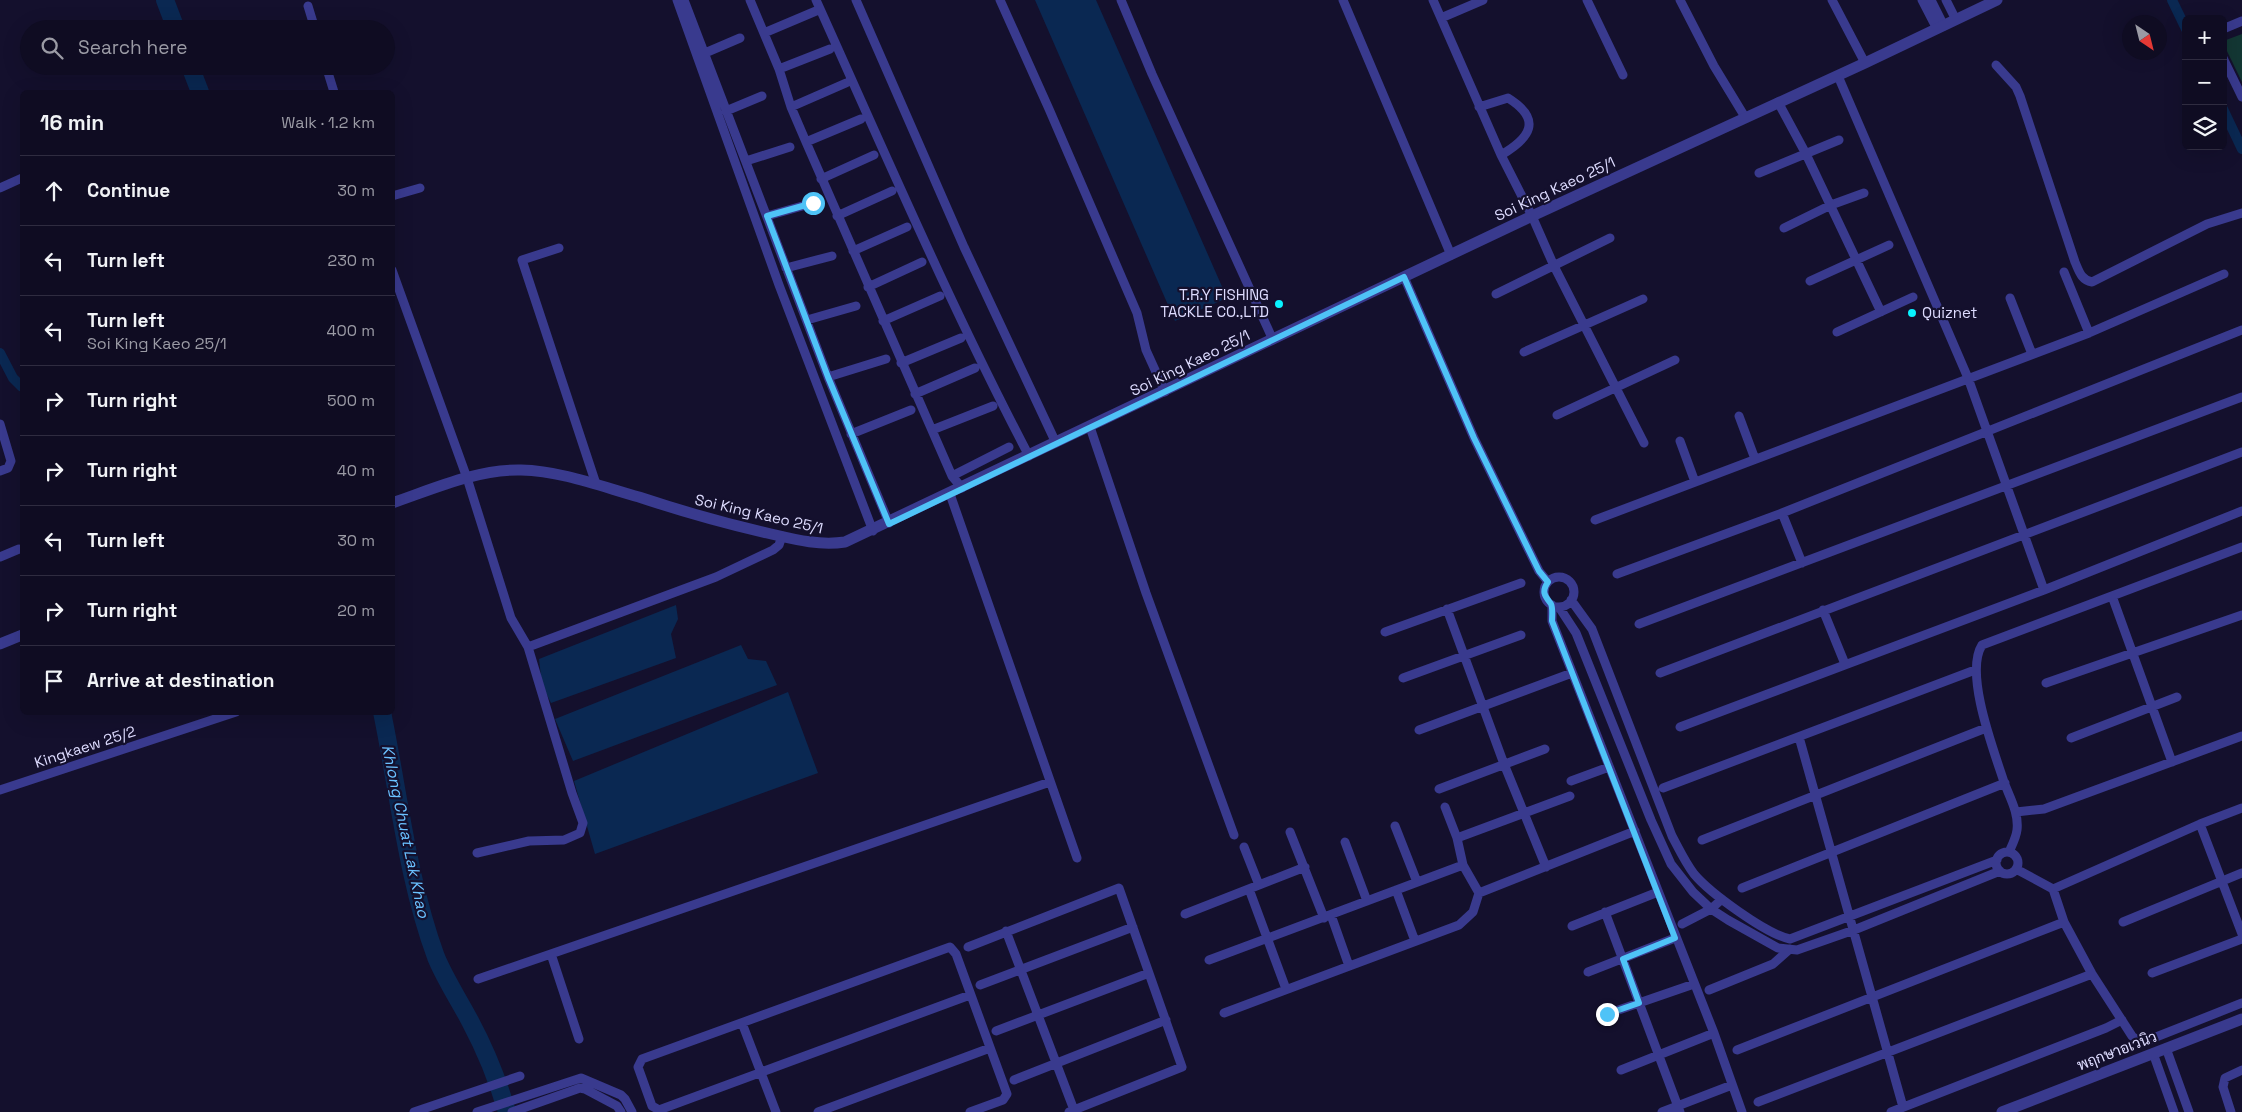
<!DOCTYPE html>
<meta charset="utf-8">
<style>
:root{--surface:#0f0c22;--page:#1d1a2f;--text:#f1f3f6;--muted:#9b9ba5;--line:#2f2c40}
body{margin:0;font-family:"Space Grotesk",Sarabun,sans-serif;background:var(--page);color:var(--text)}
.controls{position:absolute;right:15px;top:15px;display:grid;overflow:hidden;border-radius:8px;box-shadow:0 5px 20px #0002}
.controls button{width:45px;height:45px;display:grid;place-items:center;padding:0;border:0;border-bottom:1px solid var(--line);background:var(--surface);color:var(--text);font:25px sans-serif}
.compass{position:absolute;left:2122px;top:15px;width:45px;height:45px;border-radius:50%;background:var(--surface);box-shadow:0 5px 20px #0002;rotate:145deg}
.stop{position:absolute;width:15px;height:15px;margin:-11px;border:4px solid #4fc3f7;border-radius:50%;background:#fff}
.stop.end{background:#4fc3f7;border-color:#fff;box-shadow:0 1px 5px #0008}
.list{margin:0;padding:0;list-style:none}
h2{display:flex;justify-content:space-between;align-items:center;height:65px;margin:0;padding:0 20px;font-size:21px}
h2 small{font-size:16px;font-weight:400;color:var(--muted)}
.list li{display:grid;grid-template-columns:32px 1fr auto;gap:15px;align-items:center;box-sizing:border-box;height:70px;padding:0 20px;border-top:1px solid var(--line)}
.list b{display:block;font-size:19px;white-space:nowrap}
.list p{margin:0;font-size:16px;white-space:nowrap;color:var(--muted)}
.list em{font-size:16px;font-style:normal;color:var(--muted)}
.icon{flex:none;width:28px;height:28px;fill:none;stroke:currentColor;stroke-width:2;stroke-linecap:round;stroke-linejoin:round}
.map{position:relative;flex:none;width:2242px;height:1112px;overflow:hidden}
.search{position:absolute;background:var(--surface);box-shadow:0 5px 20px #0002;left:20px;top:20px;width:375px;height:55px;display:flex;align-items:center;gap:12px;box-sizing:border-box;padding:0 18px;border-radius:28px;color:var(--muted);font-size:19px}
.panel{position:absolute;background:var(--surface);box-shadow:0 5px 20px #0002;left:20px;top:90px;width:375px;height:625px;border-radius:8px}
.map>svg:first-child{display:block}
.green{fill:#133734}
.water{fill:#0a2852}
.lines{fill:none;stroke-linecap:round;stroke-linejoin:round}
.canal{stroke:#0a2852;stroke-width:10}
.river{stroke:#0a2852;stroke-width:18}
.minor{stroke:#393a8e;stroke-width:9}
.tertiary{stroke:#393a8e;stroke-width:11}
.route{stroke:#4fc3f7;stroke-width:6}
.poi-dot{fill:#08f3ff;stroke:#14102d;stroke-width:2}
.labels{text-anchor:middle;stroke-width:4.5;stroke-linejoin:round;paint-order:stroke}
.street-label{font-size:15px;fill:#dedcff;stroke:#14102d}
.poi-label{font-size:15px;fill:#dedcff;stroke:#14102d;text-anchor:end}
.water-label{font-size:16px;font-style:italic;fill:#6ac1ff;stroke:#14102d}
</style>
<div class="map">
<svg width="2242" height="1112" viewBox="0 0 2242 1112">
<rect width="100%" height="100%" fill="#14102d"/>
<!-- green -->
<path class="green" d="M 2242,34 L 2242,82 L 2225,47 L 2226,40 Z"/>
<!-- water -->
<path class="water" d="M 1035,0 L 1096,0 L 1227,298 L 1175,321 Z
M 676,605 L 678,619 L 671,634 L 676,658 L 551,703 L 542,685 L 539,659 Z
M 741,645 L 748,659 L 766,661 L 777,685 L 573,761 L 555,719 Z
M 788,692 L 818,773 L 595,854 L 574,781 Z"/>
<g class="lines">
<!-- canal -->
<path class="canal" d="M 2172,0 L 2186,29
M 2223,109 L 2242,149
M 0,353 L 13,378 L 22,387"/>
<!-- river -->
<path class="river" d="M 165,0 L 176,29
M 190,66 L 200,92
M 382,712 C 399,794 407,878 436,957 C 445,979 459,1000 470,1021 C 485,1049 498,1081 507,1112"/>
<!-- minor -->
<path class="minor" d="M 677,0 L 779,285 L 873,531
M 684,0 L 828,377 L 889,523
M 750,0 L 779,69 L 791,107 L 806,142 L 952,476 L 962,488
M 816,0 C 885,153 951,307 1029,456
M 856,0 L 964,247 L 1056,443
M 1000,0 L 1049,109 L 1137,313 L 1146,350 L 1165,392
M 1121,0 L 1152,74 L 1273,340
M 1343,0 L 1451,255
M 1433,0 L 1501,155 L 1532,216 L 1554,266 L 1644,443
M 1587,0 L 1623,75
M 1680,0 L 1714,66 L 1745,117
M 1832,0 L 1865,63
M 1922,0 L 1937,29
M 1931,0 L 1944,26
M 1946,0 L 1956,20
M 308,6 L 315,29
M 1441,18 L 1483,0
M 2223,29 L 2242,21
M 764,33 L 816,11
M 705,53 L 740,38
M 2223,58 L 2242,97
M 1996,65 L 2016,87 L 2020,96 L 2075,262 C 2079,271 2081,280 2092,282 L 2207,224 L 2242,213
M 326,66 L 334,92
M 779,69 L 830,49
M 1838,76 L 1968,378 L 2044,590
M 1778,102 L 1806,154 L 1881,312
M 791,107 L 846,83
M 1479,107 L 1508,98 C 1543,120 1530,138 1501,155
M 726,111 L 762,96
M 806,142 L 861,119
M 746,161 L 790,147
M 1759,173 L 1839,140
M 821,179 L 874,155
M 0,188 L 22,178
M 392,196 L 420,188
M 767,216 L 813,203
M 837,216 L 892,191
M 1784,228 L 1831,205 L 1864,193
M 559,248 L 522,260 L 596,484
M 853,251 L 907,227
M 786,268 L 832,256
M 392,270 L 467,478 L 511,618 L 528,647 L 572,793 L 583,823 L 580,833 L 564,840 L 529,841 L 477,853
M 2064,272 L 2089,333
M 1404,277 L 1474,438 L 1539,571 L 1548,582
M 1810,281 L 1889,245
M 868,287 L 922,262
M 1496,294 L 1610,238
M 2010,298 L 2032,354
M 807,320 L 856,306
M 883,321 L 940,296
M 1837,332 L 1913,297
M 1524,352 L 1643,299
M 901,363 L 961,338
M 828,377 L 886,359
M 915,394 L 975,368
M 1557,415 L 1675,360
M 1739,416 L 1755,459
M 0,424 L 11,461 L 8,468 L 0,471
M 1090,427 L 1146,593 L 1234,835
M 932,430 L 993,406
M 851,434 L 911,410
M 1680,441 L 1695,482
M 952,476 L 1009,447
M 950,494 L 1077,858
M 1782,513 L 1802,563
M 1595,520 L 2089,333 L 2224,274
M 0,557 L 19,549
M 1617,574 L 1782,513 L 2242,330
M1544 592a15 15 0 1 1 30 0a15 15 0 1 1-30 0Z
M 2112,596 L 2172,762
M 1571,600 L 1592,629 L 1672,836 C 1679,849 1685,862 1694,874 C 1710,893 1766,934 1790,939 L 1997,860
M 1552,605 L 1552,621 L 1714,1033 L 1742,1112
M 1559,607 L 1576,633 L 1651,820 L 1671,864 L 1693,892 L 1711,909 L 1728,920 L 1778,948 L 1797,950 L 1854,930 L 2000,871
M 1447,609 L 1504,764 L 1546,867
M 1823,610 L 1845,664
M 1639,624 L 2242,397
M 1385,632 L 1521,583
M 528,647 L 716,577 L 773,550 L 779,545 L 782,536
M 1660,673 L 2242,452
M 1403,678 L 1521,635
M 2046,683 L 2242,615
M 1680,727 L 2044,590 L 2242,511
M 1419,730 L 1572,673
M 1799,737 L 1903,1107
M 2071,738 L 2177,697
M 1571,781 L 1609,767
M 1663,788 L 1975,670
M 1439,789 L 1545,749
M 0,790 L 236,712
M 1445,807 L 1457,838 L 1463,865 L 1479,893 L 1635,831
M 2016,812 L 2044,809 L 2242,736
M 2200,824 L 2242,934
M 1395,826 L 1417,882
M 1290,832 L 1324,918
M 1457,838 L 1570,796
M 1702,840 L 1986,728
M 1345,842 L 1367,901
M 1244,847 L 1259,885
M 2009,852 C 2012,845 2016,838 2017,830 C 2019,813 2010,798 2004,782 C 1994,751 1964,673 1982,645 L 2242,547
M1996 863a11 11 0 1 1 22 0a11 11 0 1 1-22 0Z
M 2016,869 L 2053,889 L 2064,922 L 2092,974 L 2132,1036 L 2137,1040 L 2151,1039 L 2242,1003
M 1742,888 L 2005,783
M 1249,889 L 1286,989
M 2053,889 L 2200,824 L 2242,808
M 1396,890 L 1415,941
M 1605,912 L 1680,1112
M 1185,914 L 1305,867
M 1331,915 L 1349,966
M 2123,922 L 2242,873
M 1682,924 L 1711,909 L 1722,899
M 1572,926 L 1658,892
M 1006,931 L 1074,1110
M 968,947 L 1119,888 L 1182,1067 L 1069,1112
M 551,954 L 579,1039
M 1209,960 L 1463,865
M 1588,972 L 1675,938
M 2152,973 L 2242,939
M 478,979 L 1050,782
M 980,985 L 1133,927
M 1709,990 L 1773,964 L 1790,949
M 970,995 L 659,1110 L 652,1106 L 638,1067 L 642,1059 L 950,947 L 956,954 L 1007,1094 L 1003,1100 L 970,1112
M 1224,1013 L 1459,925 L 1473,912 L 1479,893
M 1607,1014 L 1694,984
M 742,1023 L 776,1112
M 996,1031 L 1149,973
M 2166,1048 L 2189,1112
M 1737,1050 L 2064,922
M 2153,1053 L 2174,1112
M 1621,1070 L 1714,1033
M 1014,1080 L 1166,1020
M 1758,1102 L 2092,974
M 414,1112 L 520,1076
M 477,1112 L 581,1078 L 621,1095 L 625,1099 L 632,1112
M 512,1112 L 580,1088 L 585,1089 L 617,1106 L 621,1112
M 818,1112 L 990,1048
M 1662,1112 L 1732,1085
M 1891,1112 L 2106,1028 L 2122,1020
M 2231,1112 L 2223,1087 L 2225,1078 L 2242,1070"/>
<!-- tertiary -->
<path class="tertiary" d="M 392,503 C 433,489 477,469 521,470 C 561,471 600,486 639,497 C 681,511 723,523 767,533 C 793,539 818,546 845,542 L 1532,216 L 1865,63 L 1997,0
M 0,644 L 22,635
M 2002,1112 L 2242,1019"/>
</g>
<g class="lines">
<!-- route -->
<path class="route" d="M 813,203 L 767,216 L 828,377 L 889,524 L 1404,277 L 1474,438 L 1539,571 L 1548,582 C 1541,592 1545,596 1551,604 C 1553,608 1552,616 1552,621 L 1675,938 L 1623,959 L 1639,1003 L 1607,1014"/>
</g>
<!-- markers -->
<g class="poi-dot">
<circle cx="1279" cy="304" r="5"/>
<circle cx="1912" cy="313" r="5"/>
</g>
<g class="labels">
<!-- street labels -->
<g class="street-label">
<text transform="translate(1555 189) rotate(-25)" y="5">Soi King Kaeo 25/1</text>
<text transform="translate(1190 363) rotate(-26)" y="5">Soi King Kaeo 25/1</text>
<text transform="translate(759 514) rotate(13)" y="5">Soi King Kaeo 25/1</text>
<text transform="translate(85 747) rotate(-18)" y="5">Kingkaew 25/2</text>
<text transform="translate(2117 1051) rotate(-21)" y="5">พฤกษาอเวนิว</text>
</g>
<!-- poi labels -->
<g class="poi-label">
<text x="1269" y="300">T.R.Y FISHING<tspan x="1269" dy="17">TACKLE CO.,LTD</tspan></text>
<text x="1922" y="318" text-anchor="start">Quiznet</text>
</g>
<!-- water labels -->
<g class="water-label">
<text transform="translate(406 831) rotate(78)" y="6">Khlong Chuat Lak Khao</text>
</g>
</g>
</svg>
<div class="controls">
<button>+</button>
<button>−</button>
<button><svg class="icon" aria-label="layers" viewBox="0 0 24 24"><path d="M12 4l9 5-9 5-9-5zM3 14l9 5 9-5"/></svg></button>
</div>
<svg class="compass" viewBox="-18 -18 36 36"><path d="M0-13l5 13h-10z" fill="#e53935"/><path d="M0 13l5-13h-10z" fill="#9b9ba5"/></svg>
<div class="stop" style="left:813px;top:203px"></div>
<div class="stop end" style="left:1607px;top:1014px"></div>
<div class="search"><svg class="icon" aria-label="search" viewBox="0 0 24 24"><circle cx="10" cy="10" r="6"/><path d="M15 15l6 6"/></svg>Search here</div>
<section class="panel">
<h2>16 min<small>Walk · 1.2 km</small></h2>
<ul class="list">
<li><svg class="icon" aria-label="ahead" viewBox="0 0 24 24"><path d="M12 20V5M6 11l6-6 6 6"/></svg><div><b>Continue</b></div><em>30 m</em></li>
<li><svg class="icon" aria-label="left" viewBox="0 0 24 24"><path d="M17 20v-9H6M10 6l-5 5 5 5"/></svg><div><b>Turn left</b></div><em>230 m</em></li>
<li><svg class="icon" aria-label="left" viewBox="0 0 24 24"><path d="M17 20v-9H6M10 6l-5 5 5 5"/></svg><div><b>Turn left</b><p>Soi King Kaeo 25/1</p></div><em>400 m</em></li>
<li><svg class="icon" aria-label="right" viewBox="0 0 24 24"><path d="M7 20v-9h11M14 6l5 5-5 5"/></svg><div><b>Turn right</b></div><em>500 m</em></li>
<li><svg class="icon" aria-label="right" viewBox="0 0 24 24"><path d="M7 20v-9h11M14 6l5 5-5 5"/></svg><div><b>Turn right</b></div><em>40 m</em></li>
<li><svg class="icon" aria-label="left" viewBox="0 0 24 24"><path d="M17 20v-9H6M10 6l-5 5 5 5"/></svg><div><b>Turn left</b></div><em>30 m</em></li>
<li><svg class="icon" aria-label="right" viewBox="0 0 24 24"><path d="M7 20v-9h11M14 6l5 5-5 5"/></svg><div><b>Turn right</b></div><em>20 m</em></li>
<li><svg class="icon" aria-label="arrive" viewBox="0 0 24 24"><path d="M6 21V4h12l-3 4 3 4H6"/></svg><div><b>Arrive at destination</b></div></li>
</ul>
</section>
</div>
